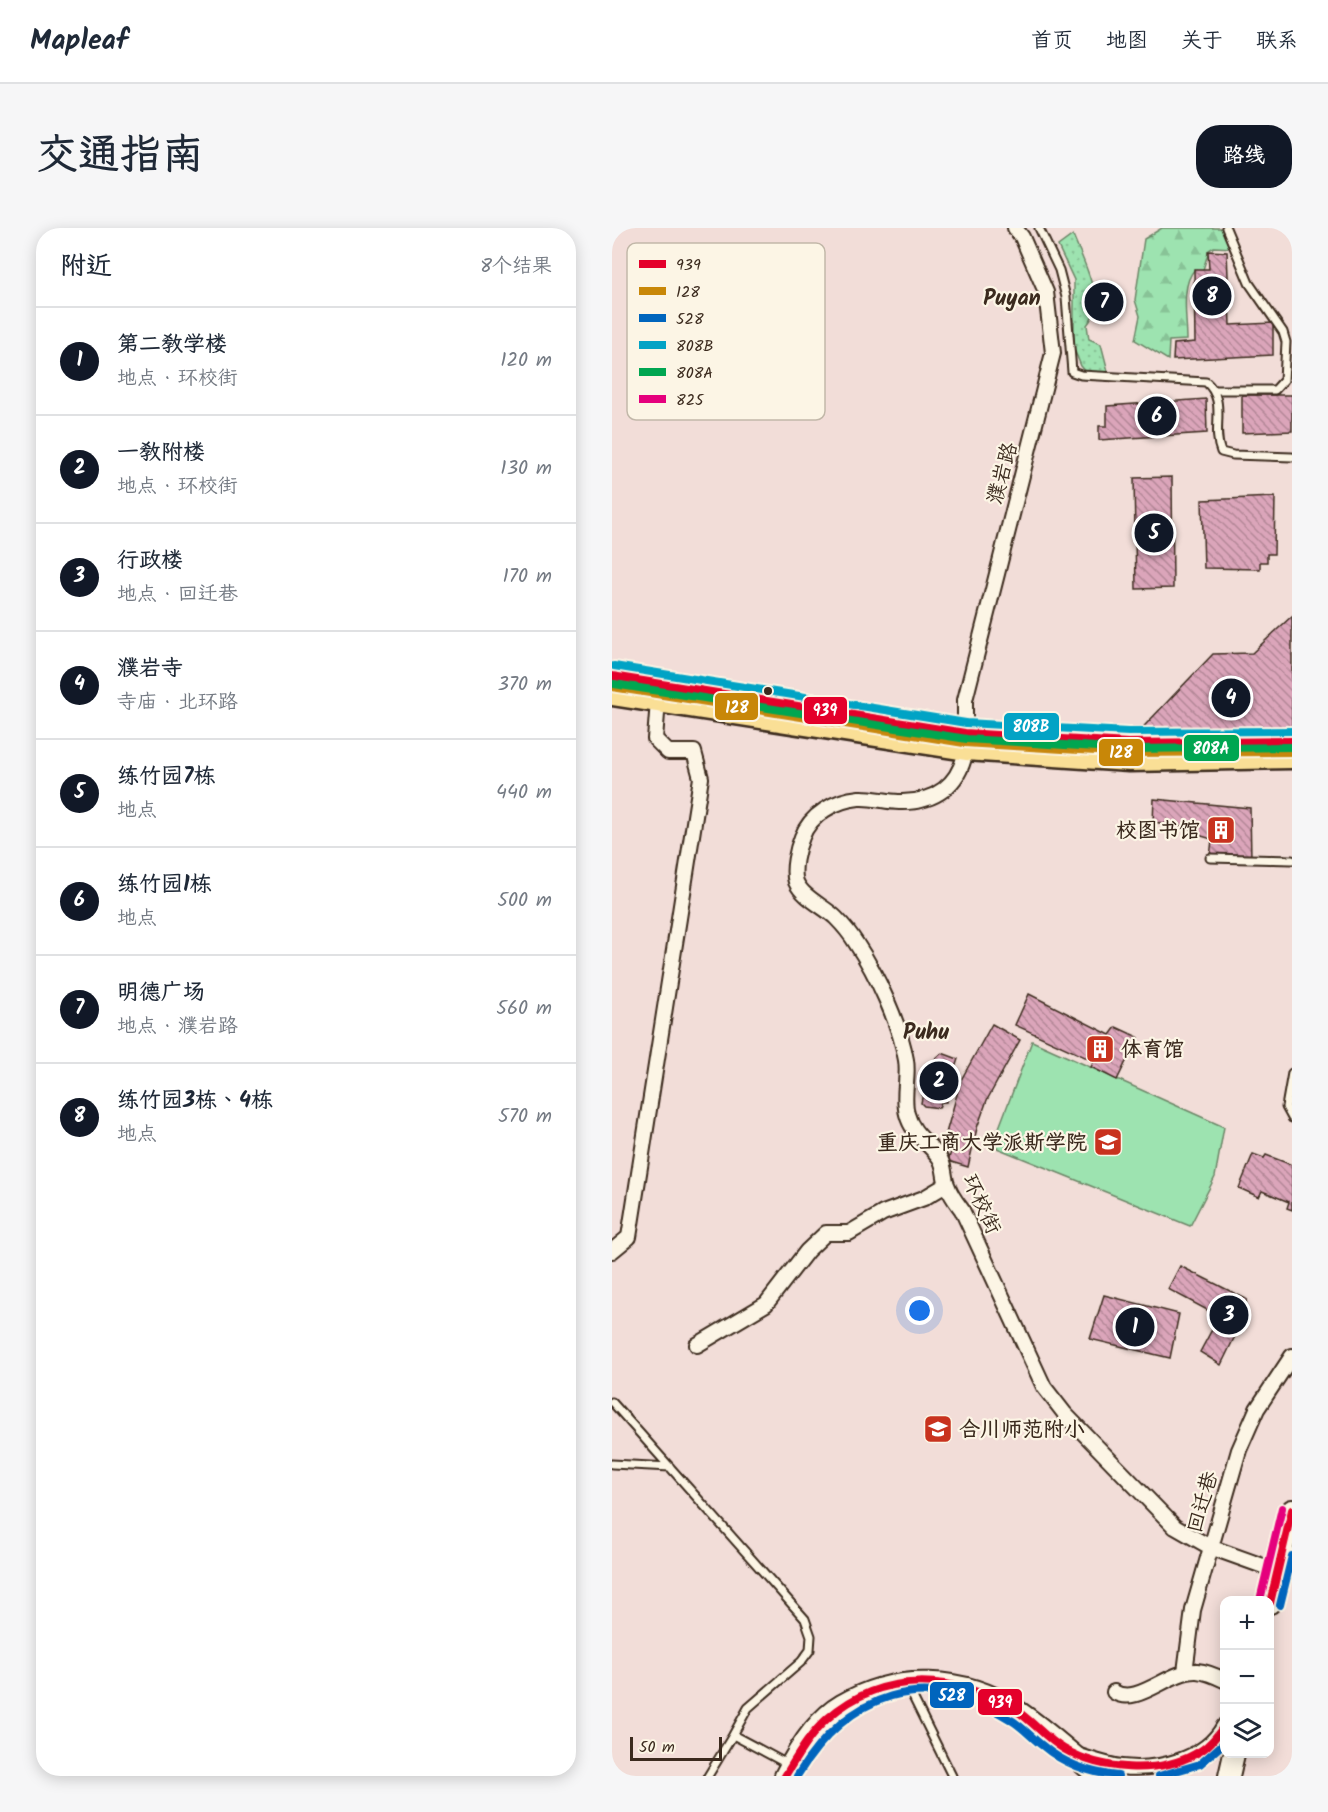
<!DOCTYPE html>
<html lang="zh">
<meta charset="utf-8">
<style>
:root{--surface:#fff;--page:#f6f6f7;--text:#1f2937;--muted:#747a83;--line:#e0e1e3;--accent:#111827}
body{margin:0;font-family:Kalam,"LXGW WenKai TC",sans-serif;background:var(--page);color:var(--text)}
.controls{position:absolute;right:18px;bottom:18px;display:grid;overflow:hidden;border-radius:12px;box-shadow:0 3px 15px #0003}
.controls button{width:54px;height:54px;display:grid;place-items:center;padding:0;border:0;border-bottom:2px solid var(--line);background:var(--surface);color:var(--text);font:30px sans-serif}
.scale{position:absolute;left:18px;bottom:15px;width:92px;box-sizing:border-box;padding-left:6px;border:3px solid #3b2a1e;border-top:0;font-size:16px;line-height:21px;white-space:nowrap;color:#3b2a1e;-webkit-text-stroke:4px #fcf5e5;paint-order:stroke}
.you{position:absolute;left:308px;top:1083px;width:21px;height:21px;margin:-15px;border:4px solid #fff;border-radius:50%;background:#1a73e8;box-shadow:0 0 0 9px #1a73e833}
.badge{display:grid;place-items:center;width:39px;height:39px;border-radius:50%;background:var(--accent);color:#fff;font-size:20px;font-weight:700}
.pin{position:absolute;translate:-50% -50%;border:3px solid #fff;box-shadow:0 2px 6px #0006}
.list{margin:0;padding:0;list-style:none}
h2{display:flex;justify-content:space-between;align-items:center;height:78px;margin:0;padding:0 24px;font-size:26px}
h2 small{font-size:20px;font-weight:400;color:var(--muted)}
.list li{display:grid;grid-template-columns:39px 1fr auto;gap:18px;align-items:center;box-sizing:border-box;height:108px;padding:0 24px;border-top:2px solid var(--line)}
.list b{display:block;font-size:22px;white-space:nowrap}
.list p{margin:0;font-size:20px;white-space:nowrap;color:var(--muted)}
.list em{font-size:20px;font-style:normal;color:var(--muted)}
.icon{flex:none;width:33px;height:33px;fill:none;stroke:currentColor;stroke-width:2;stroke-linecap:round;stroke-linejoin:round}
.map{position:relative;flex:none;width:680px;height:1548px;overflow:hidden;border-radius:24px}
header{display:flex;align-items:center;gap:36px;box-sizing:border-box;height:84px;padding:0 30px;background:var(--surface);border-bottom:2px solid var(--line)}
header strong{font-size:28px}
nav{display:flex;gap:33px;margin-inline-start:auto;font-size:21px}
.intro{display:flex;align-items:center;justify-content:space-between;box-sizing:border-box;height:144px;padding:0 36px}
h1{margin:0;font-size:42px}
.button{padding:15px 27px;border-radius:24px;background:var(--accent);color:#fff;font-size:21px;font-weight:700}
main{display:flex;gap:36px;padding:0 36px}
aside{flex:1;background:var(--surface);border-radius:24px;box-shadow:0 3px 15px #0003}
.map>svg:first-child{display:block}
.grass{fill:url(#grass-dots);stroke:#6c8667;stroke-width:1.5}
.forest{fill:url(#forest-firs);stroke:#6c8667;stroke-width:1.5}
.garden{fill:#9de3b0;stroke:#6c8667;stroke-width:1.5}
.building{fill:url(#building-back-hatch);stroke:#3b2a1e;stroke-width:1.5}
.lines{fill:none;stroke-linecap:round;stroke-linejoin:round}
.lane-casing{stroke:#3b2a1e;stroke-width:11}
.street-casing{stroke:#3b2a1e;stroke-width:18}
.secondary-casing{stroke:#3b2a1e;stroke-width:24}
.primary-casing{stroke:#3b2a1e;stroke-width:27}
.lane{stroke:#fcf5e5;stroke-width:7}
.street{stroke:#fcf5e5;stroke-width:14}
.secondary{stroke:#fcf5e5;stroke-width:20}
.primary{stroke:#fadf96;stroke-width:22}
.bus-1-casing{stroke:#fcf5e5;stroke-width:12}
.bus-2-casing{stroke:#fcf5e5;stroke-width:12}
.bus-3-casing{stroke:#fcf5e5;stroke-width:12}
.bus-4-casing{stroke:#fcf5e5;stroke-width:12}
.bus-5-casing{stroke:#fcf5e5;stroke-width:12}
.bus-6-casing{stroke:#fcf5e5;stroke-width:12}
.bus-1{stroke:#e4002b;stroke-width:8}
.bus-2{stroke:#c88708;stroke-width:8}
.bus-3{stroke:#0065bd;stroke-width:8}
.bus-4{stroke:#03a3c5;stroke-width:8}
.bus-5{stroke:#00a651;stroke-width:8}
.bus-6{stroke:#e5007d;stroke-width:8}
.bus-dot{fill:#3b2a1e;stroke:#fcf5e5;stroke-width:2}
.labels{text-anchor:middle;stroke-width:4.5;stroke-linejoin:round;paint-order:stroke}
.street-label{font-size:21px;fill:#3b2a1e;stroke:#fcf5e5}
.poi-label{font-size:21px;font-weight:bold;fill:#3b2a1e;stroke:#fcf5e5;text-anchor:end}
.neighbourhood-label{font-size:22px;font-weight:bold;fill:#3b2a1e;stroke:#fcf5e5}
.key{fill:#fcf5e5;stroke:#c2b8a9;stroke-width:1.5}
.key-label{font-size:16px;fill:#3b2a1e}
.line-badge{stroke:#fcf5e5;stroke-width:2}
.badge-label{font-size:16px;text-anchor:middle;font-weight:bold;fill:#fff}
</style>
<header>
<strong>Mapleaf</strong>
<nav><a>首页</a><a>地图</a><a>关于</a><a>联系</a></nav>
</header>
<div class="intro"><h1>交通指南</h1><a class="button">路线</a></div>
<main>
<aside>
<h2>附近<small>8个结果</small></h2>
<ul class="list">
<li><span class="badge">1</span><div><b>第二教学楼</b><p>地点 · 环校街</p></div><em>120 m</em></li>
<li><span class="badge">2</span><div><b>一教附楼</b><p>地点 · 环校街</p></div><em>130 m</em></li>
<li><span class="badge">3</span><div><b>行政楼</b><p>地点 · 回迁巷</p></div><em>170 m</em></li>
<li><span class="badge">4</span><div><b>濮岩寺</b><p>寺庙 · 北环路</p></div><em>370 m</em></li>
<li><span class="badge">5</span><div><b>练竹园7栋</b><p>地点</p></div><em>440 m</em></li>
<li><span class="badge">6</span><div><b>练竹园1栋</b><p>地点</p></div><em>500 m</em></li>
<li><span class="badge">7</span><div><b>明德广场</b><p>地点 · 濮岩路</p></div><em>560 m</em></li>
<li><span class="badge">8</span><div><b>练竹园3栋、4栋</b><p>地点</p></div><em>570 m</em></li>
</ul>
</aside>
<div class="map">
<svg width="680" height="1548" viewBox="0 0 680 1548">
<defs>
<pattern id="grass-dots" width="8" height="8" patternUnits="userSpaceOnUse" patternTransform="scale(1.5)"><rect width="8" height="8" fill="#9de3b0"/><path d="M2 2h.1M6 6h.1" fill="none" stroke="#88c397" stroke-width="1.8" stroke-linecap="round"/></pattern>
<pattern id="forest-firs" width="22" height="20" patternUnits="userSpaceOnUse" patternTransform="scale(1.5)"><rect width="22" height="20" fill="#9de3b0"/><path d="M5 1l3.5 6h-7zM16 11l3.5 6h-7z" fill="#88c397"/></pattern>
<pattern id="building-back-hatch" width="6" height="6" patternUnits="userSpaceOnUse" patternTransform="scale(1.5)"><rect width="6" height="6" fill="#dba5ba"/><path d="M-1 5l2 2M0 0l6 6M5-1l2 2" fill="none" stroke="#b38797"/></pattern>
</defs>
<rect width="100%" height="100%" fill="#f2ddd8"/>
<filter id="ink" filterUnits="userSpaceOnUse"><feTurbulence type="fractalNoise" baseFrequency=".0167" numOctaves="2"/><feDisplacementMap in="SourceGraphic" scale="12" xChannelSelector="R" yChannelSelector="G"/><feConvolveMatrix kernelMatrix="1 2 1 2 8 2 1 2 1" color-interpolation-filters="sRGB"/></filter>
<g filter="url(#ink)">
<!-- grass -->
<path class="grass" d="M 461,7 C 470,31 495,75 475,97 L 477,111 L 489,116 L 497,147 L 476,146 L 469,138 L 462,121 L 462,52 L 446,18 Z"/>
<!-- forest -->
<path class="forest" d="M 550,0 L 614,0 L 622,20 L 602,19 L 597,22 L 591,42 L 583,41 C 568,57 575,91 575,112 L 557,113 L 556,132 L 523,112 L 528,88 L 523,72 L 532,11 Z"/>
<!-- garden -->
<path class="garden" d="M 420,813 L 612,899 L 603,949 L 578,998 L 380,918 Z"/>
<!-- building -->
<path class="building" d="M 596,23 L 615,24 L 618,97 L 661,95 L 661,127 L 561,132 L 562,116 L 583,114 L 582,41 L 597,41 Z
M 630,167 L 680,167 L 680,203 L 630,205 Z
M 594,171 L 595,205 L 487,212 L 487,198 L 495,198 L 495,178 Z
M 560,249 L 561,360 L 524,361 L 522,250 Z
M 663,269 L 662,326 L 655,326 L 655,334 L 648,334 L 648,341 L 592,340 L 590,272 Z
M 680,388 L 680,514 L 516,515 L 601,426 L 640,425 Z
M 542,571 L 638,580 L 639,631 L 598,630 L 600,611 L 579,605 L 579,599 L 541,594 Z
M 417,766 L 498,807 L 504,799 L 526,809 L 505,852 L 479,839 L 482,833 L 403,797 Z
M 380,796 L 408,812 L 375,872 L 365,900 L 356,939 L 336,933 L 340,921 L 331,916 L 349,852 Z
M 330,825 L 346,831 L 339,852 L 342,854 L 334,874 L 329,874 L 327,880 L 312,878 L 309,875 L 313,855 L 323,831 Z
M 641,926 L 652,930 L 654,927 L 680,937 L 680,982 L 675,980 L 677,974 L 650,963 L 647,969 L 627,960 Z
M 568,1038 L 634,1071 L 636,1090 L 626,1102 L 609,1137 L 588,1124 L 604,1094 L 598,1091 L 599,1084 L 556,1061 Z
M 492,1067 L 567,1086 L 558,1130 L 478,1111 Z"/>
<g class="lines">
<!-- lane casing -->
<g class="lane-casing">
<path id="lane" d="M 427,0 L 447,42 L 454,69 L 460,144 L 469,147 L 594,154 C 616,173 599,200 609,224 L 621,227 L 680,229
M 604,162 L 663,162 L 672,152 L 674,114 L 671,104 L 637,55 L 614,0
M 598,630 L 680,632
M 680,845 L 674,879 L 680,890
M 0,1174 L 193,1391 L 199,1408 L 198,1422 L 189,1434 L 136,1480 L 121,1507 L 177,1537
M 0,1236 L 58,1239
M 296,1459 L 340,1548
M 96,1548 L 121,1507"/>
</g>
<!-- street casing -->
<g class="street-casing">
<path id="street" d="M 353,505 L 353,472 L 441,125 L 434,64 L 410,9 L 403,0
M 354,521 C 348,557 323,575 287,574 C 274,574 260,569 247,570 C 223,572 198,587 190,609 C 185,621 180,642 184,654 C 191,670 213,679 224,690 C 231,697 239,707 244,715 C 264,745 288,796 294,832 C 297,850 290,868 295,886 C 300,906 316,914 327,929 C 334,939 331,949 336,959 C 339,968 345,975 350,982 L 432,1159 L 453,1186 L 563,1299 L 598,1319 L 665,1343
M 0,1023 L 17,1009 L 89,550 L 82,524 L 56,524 L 43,511 L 46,473
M 85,1117 L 154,1076 L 195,1023 L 214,1005 L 237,1005 L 271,985 L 312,970 L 334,957
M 573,1444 L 581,1382 L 627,1222 L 645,1181 L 680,1128
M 502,1464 C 525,1479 557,1442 585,1443 C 595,1444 604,1448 612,1452
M 464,1527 C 478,1531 494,1537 509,1539 C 545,1543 594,1532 612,1498"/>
</g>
<!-- secondary casing -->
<g class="secondary-casing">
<path id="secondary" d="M 658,1375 L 680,1282
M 173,1548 C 186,1522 204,1492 230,1477 C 283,1445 352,1448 404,1482 C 433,1501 459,1526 486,1548
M 617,1548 L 622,1526"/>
</g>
<!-- primary casing -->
<g class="primary-casing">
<path id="primary" d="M 0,448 L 353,505 L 516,515 L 680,513
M 0,466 L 354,521 L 517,532 L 680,529"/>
</g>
<!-- lane -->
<use href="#lane" class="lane"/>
<!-- street -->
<use href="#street" class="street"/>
<!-- secondary -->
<use href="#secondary" class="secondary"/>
<!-- primary -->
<use href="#primary" class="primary"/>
<!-- bus-1 casing -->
<g class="bus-1-casing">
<path id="bus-1" d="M 0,448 L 353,505 L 516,515 L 680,513
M 658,1375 L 680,1282
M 173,1548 C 186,1527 198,1506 216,1490 C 270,1442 342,1446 402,1481 C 420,1492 433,1510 452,1521 C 488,1542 545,1547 583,1526 C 596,1520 604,1509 612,1498"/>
</g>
<!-- bus-2 casing -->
<g class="bus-2-casing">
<path id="bus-2" d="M 0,459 L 352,515 L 516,525 L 680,524"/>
</g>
<!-- bus-3 casing -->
<g class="bus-3-casing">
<path id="bus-3" d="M 668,1377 L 680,1328
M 185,1548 C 236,1465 313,1437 399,1492 C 411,1499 420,1510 431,1518 C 452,1536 479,1545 506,1548
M 547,1548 L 588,1536 L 612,1515"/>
</g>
<!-- bus-4 casing -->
<g class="bus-4-casing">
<path id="bus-4" d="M 2,438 L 354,495 L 516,504 L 680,503"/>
</g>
<!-- bus-5 casing -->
<g class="bus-5-casing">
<path id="bus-5" d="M 2,456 L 355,511 L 517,521 L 680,519"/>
</g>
<!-- bus-6 casing -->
<g class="bus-6-casing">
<path id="bus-6" d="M 648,1372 L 670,1280"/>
</g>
<!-- bus-1 -->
<use href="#bus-1" class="bus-1"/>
<!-- bus-2 -->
<use href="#bus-2" class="bus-2"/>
<!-- bus-3 -->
<use href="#bus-3" class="bus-3"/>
<!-- bus-4 -->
<use href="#bus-4" class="bus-4"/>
<!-- bus-5 -->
<use href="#bus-5" class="bus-5"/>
<!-- bus-6 -->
<use href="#bus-6" class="bus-6"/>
</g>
</g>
<!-- icons -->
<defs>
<g id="building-square" transform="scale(1.5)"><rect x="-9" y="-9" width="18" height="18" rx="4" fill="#c8321e" stroke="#fcf5e5"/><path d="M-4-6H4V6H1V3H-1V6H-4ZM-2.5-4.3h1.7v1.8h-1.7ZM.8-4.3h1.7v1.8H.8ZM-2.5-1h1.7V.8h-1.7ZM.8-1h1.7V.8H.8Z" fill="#fff"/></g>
<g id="university-square" transform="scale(1.5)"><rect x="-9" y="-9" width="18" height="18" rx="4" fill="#c8321e" stroke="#fcf5e5"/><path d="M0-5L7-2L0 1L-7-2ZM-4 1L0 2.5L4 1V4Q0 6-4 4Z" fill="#fff"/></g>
<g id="school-square" transform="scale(1.5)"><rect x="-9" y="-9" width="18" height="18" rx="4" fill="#c8321e" stroke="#fcf5e5"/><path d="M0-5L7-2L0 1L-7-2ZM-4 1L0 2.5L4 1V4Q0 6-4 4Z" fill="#fff"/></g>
</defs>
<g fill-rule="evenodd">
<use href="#building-square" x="609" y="602"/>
<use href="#building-square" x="488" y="821"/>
<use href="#university-square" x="496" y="914"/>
<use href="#school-square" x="326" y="1201"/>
</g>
<!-- markers -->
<circle class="bus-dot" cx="156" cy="463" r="5"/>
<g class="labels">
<!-- street labels -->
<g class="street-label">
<text transform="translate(390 245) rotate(-75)" y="7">濮岩路</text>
<text transform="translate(370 976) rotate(65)" y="7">环校街</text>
<text transform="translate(590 1274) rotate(-74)" y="7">回迁巷</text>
</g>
<!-- poi labels -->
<g class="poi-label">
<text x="588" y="609">校图书馆</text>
<text x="509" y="828" text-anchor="start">体育馆</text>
<text x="475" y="921">重庆工商大学派斯学院</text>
<text x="347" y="1208" text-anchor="start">合川师范附小</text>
</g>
<!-- neighbourhood labels -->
<g class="neighbourhood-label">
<text x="400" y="77">Puyan</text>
<text x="314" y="811">Puhu</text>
</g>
</g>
<!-- legend -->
<rect x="15" y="15" width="198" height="177" rx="9" class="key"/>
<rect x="27" y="32" width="27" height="8" fill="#e4002b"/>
<rect x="27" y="59" width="27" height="8" fill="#c88708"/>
<rect x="27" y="86" width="27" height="8" fill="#0065bd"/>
<rect x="27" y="113" width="27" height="8" fill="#03a3c5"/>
<rect x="27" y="140" width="27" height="8" fill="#00a651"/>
<rect x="27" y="167" width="27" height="8" fill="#e5007d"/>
<g class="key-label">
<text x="64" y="42">939</text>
<text x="64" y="69">128</text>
<text x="64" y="96">528</text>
<text x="64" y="123">808B</text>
<text x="64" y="150">808A</text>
<text x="64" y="177">825</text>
</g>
<g class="line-badge">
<rect x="102" y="464" width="45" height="29" rx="6" fill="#c88708"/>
<rect x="191" y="468" width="45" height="29" rx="6" fill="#e4002b"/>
<rect x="391" y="484" width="57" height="29" rx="6" fill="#03a3c5"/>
<rect x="571" y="506" width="57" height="28" rx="6" fill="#00a651"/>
<rect x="486" y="510" width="46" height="29" rx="6" fill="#c88708"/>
<rect x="317" y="1453" width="46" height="28" rx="6" fill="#0065bd"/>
<rect x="365" y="1460" width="46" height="28" rx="6" fill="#e4002b"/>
</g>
<g class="badge-label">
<text x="125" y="485">128</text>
<text x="213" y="488">939</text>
<text x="419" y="504">808B</text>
<text x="599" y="526">808A</text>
<text x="509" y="530">128</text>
<text x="340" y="1473">528</text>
<text x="388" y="1480">939</text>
</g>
</svg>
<div class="controls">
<button>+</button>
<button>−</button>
<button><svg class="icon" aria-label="layers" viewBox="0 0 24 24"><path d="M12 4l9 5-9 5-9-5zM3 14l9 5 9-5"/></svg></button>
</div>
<div class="scale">50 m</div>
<div class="you"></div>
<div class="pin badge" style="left:523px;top:1099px">1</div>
<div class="pin badge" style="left:327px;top:853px">2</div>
<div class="pin badge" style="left:617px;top:1087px">3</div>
<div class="pin badge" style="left:619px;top:470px">4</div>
<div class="pin badge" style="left:542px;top:305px">5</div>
<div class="pin badge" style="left:545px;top:188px">6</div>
<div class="pin badge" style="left:492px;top:74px">7</div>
<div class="pin badge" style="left:600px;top:68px">8</div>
</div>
</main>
